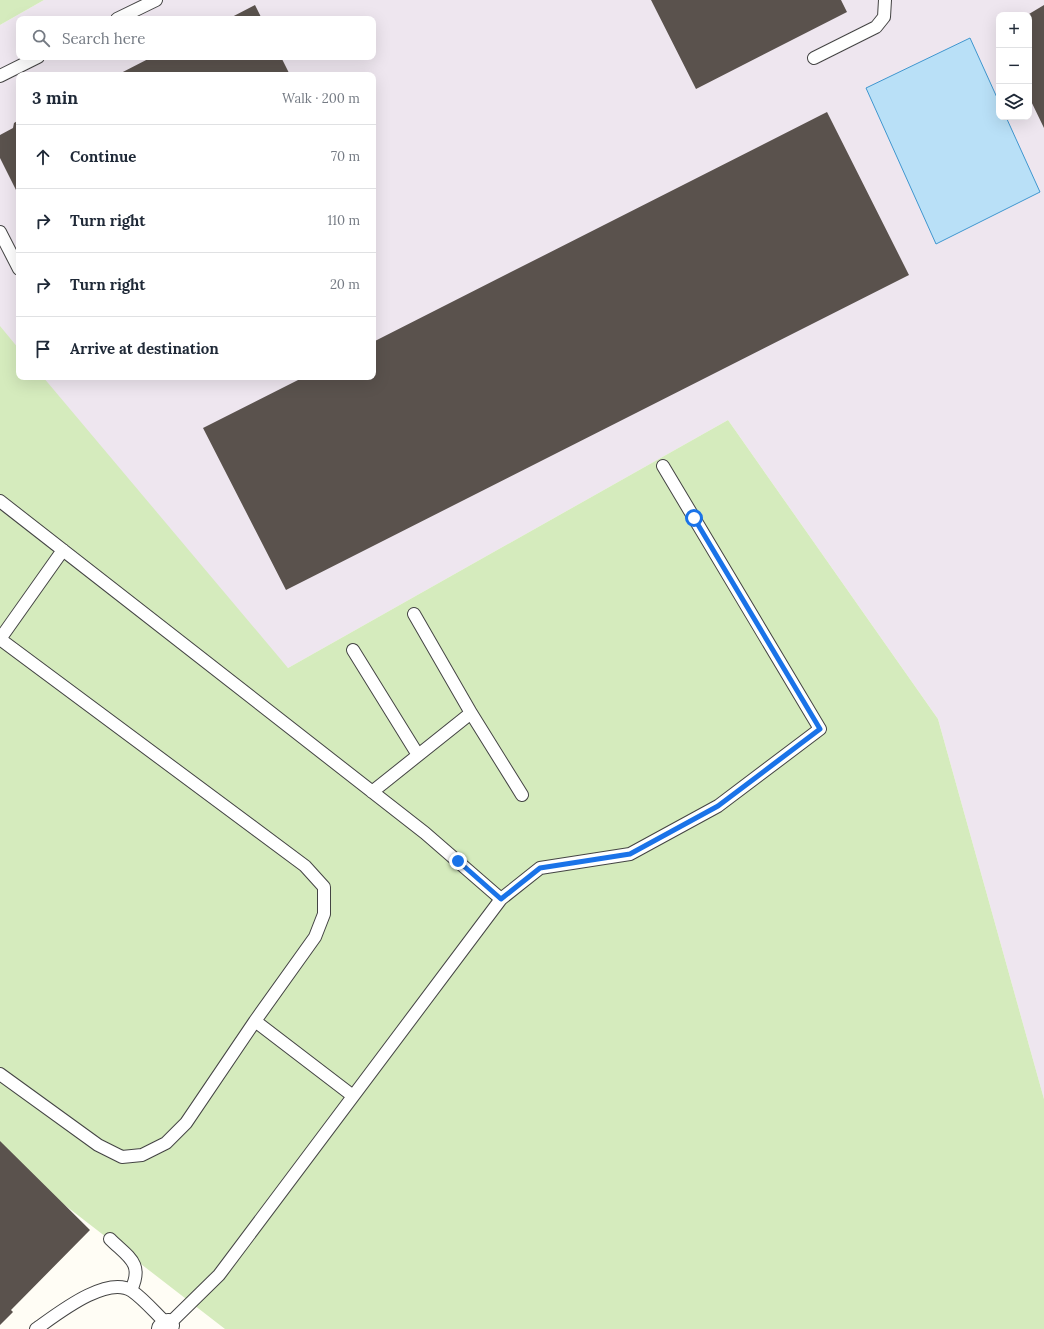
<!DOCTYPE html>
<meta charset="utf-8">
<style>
:root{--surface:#fff;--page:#f2f2f3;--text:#1f2937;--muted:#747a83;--line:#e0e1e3}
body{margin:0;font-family:Lora,serif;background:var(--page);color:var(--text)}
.controls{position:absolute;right:12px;top:12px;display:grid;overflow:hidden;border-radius:8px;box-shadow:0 4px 16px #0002}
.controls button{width:36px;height:36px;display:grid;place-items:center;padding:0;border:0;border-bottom:1px solid var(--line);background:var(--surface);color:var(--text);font:20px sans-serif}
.stop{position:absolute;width:12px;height:12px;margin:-9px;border:3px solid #1a73e8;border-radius:50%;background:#fff}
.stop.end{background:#1a73e8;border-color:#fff;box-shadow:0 1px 4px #0008}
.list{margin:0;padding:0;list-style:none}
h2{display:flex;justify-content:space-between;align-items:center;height:52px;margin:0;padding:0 16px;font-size:17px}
h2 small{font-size:13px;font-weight:400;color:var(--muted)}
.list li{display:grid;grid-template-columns:26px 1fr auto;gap:12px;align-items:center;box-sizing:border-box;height:64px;padding:0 16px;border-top:1px solid var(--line)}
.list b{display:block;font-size:15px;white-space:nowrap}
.list em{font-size:13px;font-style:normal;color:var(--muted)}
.icon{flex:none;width:22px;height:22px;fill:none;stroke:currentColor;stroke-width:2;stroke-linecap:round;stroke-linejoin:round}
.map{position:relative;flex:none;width:1044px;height:1329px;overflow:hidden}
.search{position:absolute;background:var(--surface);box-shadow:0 4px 16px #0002;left:16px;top:16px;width:360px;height:44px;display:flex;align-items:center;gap:10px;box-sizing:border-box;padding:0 14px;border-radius:8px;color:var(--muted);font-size:15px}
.panel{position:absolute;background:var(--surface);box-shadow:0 4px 16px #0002;left:16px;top:72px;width:360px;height:308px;border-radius:8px}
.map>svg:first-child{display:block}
.industrial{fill:#eee6ef;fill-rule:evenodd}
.green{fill:#d5ebbd}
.water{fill:#b9e0f7;stroke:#3f96cf}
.building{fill:#5a524d}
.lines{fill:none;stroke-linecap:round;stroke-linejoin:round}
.service-casing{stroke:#444;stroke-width:14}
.minor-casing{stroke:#444;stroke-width:24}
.service{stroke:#fff;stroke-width:12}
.minor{stroke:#fff;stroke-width:22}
.route{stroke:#1a73e8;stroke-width:5}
</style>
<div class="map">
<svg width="1044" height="1329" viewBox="0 0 1044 1329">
<rect width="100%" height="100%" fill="#fffdf5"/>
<!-- industrial -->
<path class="industrial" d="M 44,0 L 1044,0 L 1044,1099 L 938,719 L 728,420 L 288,668 L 0,438 L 0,25 ZM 999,15 L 1029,15 L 1029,117 L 999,117 ZM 19,19 L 373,19 L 373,57 L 19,57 ZM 19,75 L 373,75 L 373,377 L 19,377 Z"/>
<!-- green -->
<path class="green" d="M 0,0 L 44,0 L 0,25 Z
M 0,326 L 19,349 L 19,377 L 43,377 L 288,668 L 728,420 L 938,719 L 1044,1099 L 1044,1329 L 225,1329 L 0,1155 Z"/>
<!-- water -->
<path class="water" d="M 970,38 L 999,102 L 999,117 L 1006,117 L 1040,192 L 936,244 L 866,88 Z"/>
<!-- building -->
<path class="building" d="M 651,0 L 841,0 L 847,12 L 696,89 Z
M 255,5 L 262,19 L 228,19 Z
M 1044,5 L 1044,128 L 1029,97 L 1029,14 Z
M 152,57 L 281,57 L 290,75 L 117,75 Z
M 827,112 L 909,275 L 286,590 L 203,428 L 304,377 L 373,377 L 373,342 Z
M 19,120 L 19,196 L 0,158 L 0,135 L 13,128 L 14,123 Z
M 0,1141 L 90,1230 L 11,1310 L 13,1312 L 0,1325 Z"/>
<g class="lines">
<!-- service casing -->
<g class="service-casing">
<path id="service" d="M 117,19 L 156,0
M 814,58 L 876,27 L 884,17 L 885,0
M 0,76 L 38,57
M 0,232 L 19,269
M 0,501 L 425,833 L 501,899 L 540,868 L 630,854 L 718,806 L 820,729 L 663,466
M 414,614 L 471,713
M 0,639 L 305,866 L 324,887 L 324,914 L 315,937 L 255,1021
M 0,639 L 63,550
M 353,650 L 418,755
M 372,792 L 471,713 L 522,795
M 0,1074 L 98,1145 L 122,1157 L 142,1155 L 166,1143 L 186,1123 L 255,1021 L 353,1096
M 110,1239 C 128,1257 144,1263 131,1290
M 36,1329 C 56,1315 107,1274 132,1291 C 145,1300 156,1314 168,1325 L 219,1275 L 501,899"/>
</g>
<!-- minor casing -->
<g class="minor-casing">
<path id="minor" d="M 163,1329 L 168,1325"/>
</g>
<!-- service -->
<use href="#service" class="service"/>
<!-- minor -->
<use href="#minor" class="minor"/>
</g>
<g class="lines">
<!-- route -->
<path class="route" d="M 458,861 L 501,899 L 540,868 L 630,854 L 718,806 L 820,729 L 694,518"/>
</g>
</svg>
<div class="controls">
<button>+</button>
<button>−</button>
<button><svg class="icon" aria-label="layers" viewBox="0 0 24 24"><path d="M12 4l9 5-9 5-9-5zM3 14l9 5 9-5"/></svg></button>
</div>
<div class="stop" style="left:694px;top:518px"></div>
<div class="stop end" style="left:458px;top:861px"></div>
<div class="search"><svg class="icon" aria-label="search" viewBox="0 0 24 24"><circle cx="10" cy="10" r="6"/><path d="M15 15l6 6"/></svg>Search here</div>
<section class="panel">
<h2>3 min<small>Walk · 200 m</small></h2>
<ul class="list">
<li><svg class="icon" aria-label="ahead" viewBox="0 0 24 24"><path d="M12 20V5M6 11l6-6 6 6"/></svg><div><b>Continue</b></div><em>70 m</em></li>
<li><svg class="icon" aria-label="right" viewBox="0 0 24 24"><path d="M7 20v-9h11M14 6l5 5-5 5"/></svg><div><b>Turn right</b></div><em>110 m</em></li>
<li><svg class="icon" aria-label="right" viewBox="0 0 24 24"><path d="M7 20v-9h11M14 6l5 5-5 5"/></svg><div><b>Turn right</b></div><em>20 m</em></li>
<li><svg class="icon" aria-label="arrive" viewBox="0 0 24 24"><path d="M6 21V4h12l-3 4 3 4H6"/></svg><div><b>Arrive at destination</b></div></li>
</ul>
</section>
</div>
